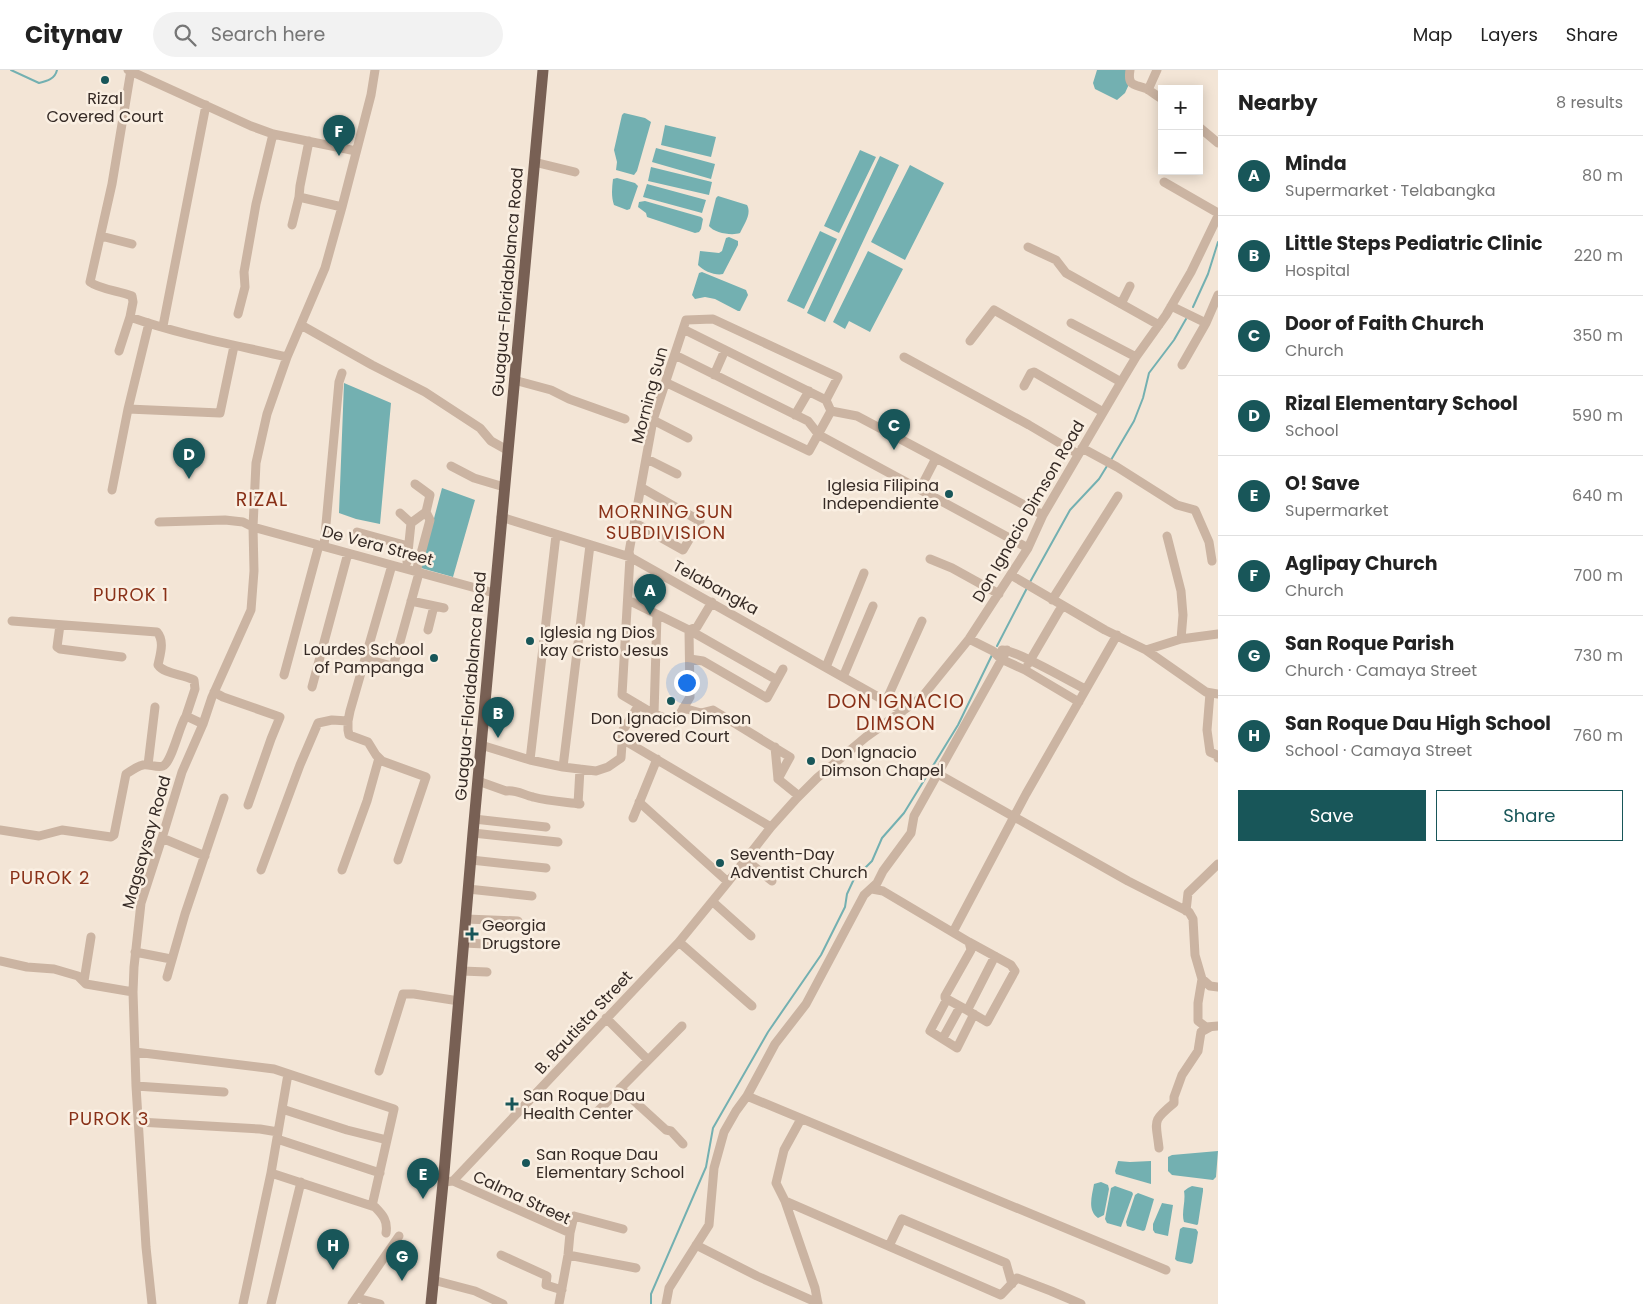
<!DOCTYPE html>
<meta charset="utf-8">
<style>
:root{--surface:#fff;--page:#f2f2f2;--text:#222;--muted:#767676;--line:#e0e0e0;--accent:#185659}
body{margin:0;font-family:Poppins,sans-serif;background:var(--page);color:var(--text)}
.controls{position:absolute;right:15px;top:15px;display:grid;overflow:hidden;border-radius:0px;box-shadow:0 2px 12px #0003}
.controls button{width:45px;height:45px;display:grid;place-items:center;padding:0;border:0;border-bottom:1px solid var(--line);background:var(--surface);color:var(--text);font:25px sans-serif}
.you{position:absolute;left:686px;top:612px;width:18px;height:18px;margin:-12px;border:4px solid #fff;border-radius:50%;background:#1a73e8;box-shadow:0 0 0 8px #1a73e833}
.badge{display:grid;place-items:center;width:32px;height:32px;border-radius:50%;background:var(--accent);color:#fff;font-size:16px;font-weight:700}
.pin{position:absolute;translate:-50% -41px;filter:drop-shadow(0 1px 2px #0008)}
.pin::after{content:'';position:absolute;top:26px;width:18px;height:15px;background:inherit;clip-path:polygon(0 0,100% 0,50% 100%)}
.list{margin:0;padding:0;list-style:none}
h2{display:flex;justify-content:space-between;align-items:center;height:65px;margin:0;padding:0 20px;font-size:21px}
h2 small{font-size:16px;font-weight:400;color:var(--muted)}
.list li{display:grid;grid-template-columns:32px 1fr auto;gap:15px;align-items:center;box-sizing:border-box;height:80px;padding:0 20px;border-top:1px solid var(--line)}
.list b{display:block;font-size:19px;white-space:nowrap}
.list p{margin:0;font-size:16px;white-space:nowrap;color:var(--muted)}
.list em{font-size:16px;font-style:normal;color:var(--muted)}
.actions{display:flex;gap:10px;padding:15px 20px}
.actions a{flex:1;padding:11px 0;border:1px solid var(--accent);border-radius:0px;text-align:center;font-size:18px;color:var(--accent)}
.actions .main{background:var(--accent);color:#fff}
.icon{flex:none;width:28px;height:28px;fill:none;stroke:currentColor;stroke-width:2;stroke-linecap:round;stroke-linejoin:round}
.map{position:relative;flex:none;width:1218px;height:1234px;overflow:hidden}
header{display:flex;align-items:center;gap:30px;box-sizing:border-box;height:70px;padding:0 25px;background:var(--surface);border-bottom:1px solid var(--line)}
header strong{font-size:24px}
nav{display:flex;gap:28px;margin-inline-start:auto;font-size:18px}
.search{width:350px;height:45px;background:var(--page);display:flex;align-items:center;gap:12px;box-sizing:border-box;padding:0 18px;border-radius:28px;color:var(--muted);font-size:19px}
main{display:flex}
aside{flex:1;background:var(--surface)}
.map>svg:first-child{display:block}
.water{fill:#73b0b1}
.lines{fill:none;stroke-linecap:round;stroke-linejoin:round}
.stream{stroke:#73b0b1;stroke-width:2}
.minor{stroke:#cbb4a2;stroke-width:9}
.major{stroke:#786054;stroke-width:11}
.poi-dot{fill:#185659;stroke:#faefe2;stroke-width:2}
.labels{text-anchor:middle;stroke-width:5;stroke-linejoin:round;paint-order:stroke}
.poi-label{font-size:16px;fill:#352a25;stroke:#faefe2;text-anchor:start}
.street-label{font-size:16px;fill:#352a25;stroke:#faefe2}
.neighbourhood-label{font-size:18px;letter-spacing:1px;fill:#893118;stroke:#faefe2}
.quarter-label{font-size:19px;letter-spacing:1px;fill:#893118;stroke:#faefe2}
</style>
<header>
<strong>Citynav</strong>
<div class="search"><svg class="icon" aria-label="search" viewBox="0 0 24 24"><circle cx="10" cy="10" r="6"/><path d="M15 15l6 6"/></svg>Search here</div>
<nav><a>Map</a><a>Layers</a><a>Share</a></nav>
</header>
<main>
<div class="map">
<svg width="1218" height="1234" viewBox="0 0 1218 1234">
<rect width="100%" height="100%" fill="#f3e5d6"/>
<!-- water -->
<path class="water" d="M 1097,0 L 1127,0 L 1130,12 L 1125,23 L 1117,30 L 1095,19 L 1093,13 Z
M 624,43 L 645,48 L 651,52 L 637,101 L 634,105 L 616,100 L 617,92 L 614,80 L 622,45 Z
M 665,55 L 716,67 L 711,87 L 661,75 Z
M 656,78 L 715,94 L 711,109 L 652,92 Z
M 860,80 L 876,87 L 839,163 L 824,156 Z
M 880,86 L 899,95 L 825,252 L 807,243 Z
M 910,95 L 944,113 L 905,190 L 871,172 Z
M 651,97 L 712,112 L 709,125 L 648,111 Z
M 617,108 L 635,113 L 638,116 L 630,139 L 627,140 L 614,135 C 611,126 612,118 613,109 Z
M 647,114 L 706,130 L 702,143 L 643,127 Z
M 718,126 L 747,135 C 752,144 744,154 740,163 C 732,166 714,163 709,156 L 716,128 Z
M 645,131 L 701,147 L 703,149 L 701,159 L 699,162 L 695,163 L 647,147 L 646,143 L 638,137 L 639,132 Z
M 820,161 L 837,169 L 804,239 L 787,231 Z
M 729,167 L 738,171 L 738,175 L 723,204 C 716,206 703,201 698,195 L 700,181 L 719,183 L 722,181 L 726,168 Z
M 868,181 L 903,199 L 870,262 L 849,251 L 845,259 L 833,252 Z
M 702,202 L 746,220 L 748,225 L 740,241 L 738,241 L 715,229 L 705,227 L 695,229 L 692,225 L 699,203 Z
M 344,313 L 391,333 L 380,454 L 356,449 L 339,443 Z
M 442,418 L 475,430 L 453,507 L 421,498 Z
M 1218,1081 L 1216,1107 L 1213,1110 L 1172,1105 L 1168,1101 L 1168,1087 L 1172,1085 Z
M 1118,1091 L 1130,1092 L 1151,1091 L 1151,1114 L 1116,1104 L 1115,1101 Z
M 1101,1112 L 1108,1115 L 1109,1119 L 1104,1145 L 1098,1148 C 1087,1140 1092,1126 1094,1114 Z
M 1115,1116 L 1132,1122 L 1133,1124 L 1121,1157 L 1107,1153 L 1105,1149 L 1111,1118 Z
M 1192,1116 L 1203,1118 L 1203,1121 L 1198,1154 L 1197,1155 L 1184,1152 C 1181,1143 1186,1131 1184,1121 L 1188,1118 Z
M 1138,1123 L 1154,1129 L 1145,1160 L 1143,1161 L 1127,1156 L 1126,1152 L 1135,1125 Z
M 1162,1133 L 1173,1135 L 1168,1166 L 1155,1163 L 1153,1160 L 1153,1154 Z
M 1183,1157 L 1196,1159 L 1198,1162 L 1193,1192 L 1191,1194 L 1177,1191 L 1175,1189 L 1180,1159 Z"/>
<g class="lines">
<!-- stream -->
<path class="stream" d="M 11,0 L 39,13 C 47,11 55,9 57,0
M 1193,237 L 1208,204 L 1218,172
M 1111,390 L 1134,351 L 1143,328 L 1149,303 L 1174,270 L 1186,249
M 1030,512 L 1070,440 L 1099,409 L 1107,396
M 997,576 L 1027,518
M 651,1234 L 651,1224 L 706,1097 L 713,1058 L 768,962 L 821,885 L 845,837 L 847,824 L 854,809 L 872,791 L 882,768 L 904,743 L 958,655 L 992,585"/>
<!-- minor -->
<path class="minor" d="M 128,0 L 251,56 L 273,64 L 356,81
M 1130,0 C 1127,18 1136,14 1147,19 C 1152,22 1157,26 1162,29
M 1148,20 L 1157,0
M 1199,57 L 1218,73
M 534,92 L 575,102
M 1164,112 L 1218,143
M 299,127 L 342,137
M 292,155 L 299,127 L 300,116 L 309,71
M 101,166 L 132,174
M 1028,177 L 1056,190 L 1066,203 L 1159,255
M 1121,234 L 1130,216
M 1171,236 L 1206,253
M 238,244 L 245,217 L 244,202 L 256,134 L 273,64
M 130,247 L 133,232 L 132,226 C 119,221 99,219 90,212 L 112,114 L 131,0
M 1071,253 L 1136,287
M 301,255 L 372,295 L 425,322 L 480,358 L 491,371 L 507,380
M 163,256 L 206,35
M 970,271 L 994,240 L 1121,312
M 119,281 L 130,247 C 181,265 235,275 287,287
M 675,285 L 808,351 L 819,365 L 1028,478
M 904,287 L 1029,355 L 1078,384
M 1182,295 L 1206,253 L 1218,225
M 714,305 L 725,280
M 514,310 L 551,320 L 569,329 L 625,349
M 667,313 L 809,381 L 831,341 L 826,330 L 683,259
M 1024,316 L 1031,303 L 1034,302 L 1103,342
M 128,339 L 220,343 L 234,276
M 831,341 L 857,346 L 1043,445
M 795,345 L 809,321
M 653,350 L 688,368
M 1082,378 L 1117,397 L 1177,435 L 1195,440 L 1209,472 L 1212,491
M 647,389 L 677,404
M 451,396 L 474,408 L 504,417
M 920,419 L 936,388
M 112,420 L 128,339 L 149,253
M 400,443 L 411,453 L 407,492
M 501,447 L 630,487 L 903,641
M 159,452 L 225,450 L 243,452 L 253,457 L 494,523
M 411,453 L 426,442 L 430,425 L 415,414
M 635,453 L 683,480 L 700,451 L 642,418
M 357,462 L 408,476
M 1167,466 L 1181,521 L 1183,545 L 1181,569
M 324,476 L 339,312 L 342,303
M 930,489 L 952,498 L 999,524
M 392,495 L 350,641 L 348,651 L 348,660 L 349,665 L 368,672 L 376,685 L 382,691 L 426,707 L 398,790
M 416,502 L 430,450 L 426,442
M 1011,505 L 1105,560 L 1146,580 L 1206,622 L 1218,624
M 628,530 L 689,560 L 777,610
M 1052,530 L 1118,426
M 411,531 L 444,538
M 712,532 L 697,557 L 689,560 L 690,627 L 675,652 L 654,644 L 622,625 L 630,487 L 629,482 L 653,350 L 686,250 L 713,249 L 838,307 L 826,330
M 12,551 L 157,562 C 165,571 160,585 158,595 C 164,604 183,604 194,610 L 195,619 L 186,646
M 60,555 L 57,577 L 60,579 L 122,587
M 428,560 L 434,536
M 969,569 L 993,581 L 1001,589 L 1025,600 L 1079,632
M 1002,580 C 1014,579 1071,612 1085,619
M 1146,580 L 1181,569 L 1218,564
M 366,589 L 403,599
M 690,589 L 703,591 L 767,628 L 783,599
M 1028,594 L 1059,541 L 1063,536
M 393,597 L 419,503
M 826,597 L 864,503
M 284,605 L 319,475
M 843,607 L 873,536
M 312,617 L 348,483
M 214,622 L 223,627 L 280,647 L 271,669 L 248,735
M 1210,623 L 1207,660 L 1210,682 L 1217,685 L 1218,688
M 886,631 L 922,551
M 683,638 L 701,643 L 713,640 L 790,687 L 778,709 L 799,726
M 654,644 L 657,545
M 622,669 L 771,757
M 481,675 L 530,690 L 563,697 L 596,701 L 608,697 L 621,688 L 623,660 L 639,635
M 775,677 L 778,709
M 530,690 L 556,465
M 148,695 L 155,637
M 563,697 L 590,475
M 938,704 L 1128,811 L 1189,842 L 1193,849 L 1195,885 L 1202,909 L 1198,933 L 1198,951 L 1206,957 L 1218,956
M 478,711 L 506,721 C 515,719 524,725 533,727 C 548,731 565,732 580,734
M 639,732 L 728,812
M 578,734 L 580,699
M 633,748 L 657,689
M 474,749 L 546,757
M 0,760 L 39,766 L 62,760 L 111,767 L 114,765 L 126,704 C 131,701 137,696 143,695 C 149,694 157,698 163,696 C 172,692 179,656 186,646 L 203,654
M 473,763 L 558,772
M 162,768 L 205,786
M 471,790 L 546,798
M 746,790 L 772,811
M 261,800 L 300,695 L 318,653 L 332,650 L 348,651
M 342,800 L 367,731 L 379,688
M 468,819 L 532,826
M 872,819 L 883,821 L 969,872 L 971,880 L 945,926 L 945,928 L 965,939 L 969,937 L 995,886
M 713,832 L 751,866
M 1186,841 L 1188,823 L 1218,794
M 466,849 L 518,851
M 953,862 L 1026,724 L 1117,565
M 679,872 L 752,936
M 464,873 L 523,876
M 135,882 L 171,889
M 0,891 L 27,897 L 54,899 L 78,906 L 86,914 L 133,922
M 462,901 L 487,902
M 167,907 L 185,844 L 224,728
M 1202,909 L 1210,916 L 1218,917
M 84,911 L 91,867
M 947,929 L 930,961 L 957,978 L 974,944
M 965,939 L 987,952 L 1015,901 L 1011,895 L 969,872
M 606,948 L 648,990
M 943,968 L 960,937
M 135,982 L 274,999 L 394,1039 L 372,1136
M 379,1001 L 403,924 L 414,924 L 459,931
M 136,1016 L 224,1022
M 620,1018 L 666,1060 L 671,1061 L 683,1074
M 747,1026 L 1166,1200
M 282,1039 L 347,1060 L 387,1070
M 597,1042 L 682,956
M 801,1049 L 784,1080 L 776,1113 L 785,1131 L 815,1218 L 818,1234
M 139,1052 L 260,1059 L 278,1062
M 277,1069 L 380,1103
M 1159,1078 C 1156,1050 1151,1052 1174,1033 L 1174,1027 L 1182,1005 L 1198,981 L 1201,962 L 1210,957
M 271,1103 L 375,1137 C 383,1145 388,1151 386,1163
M 453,1111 L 570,1163
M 444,1112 L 453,1111 L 679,872 L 728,812 L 771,757 L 797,728 L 817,708 L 866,667 L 922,627 L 969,569 L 1028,478 L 1043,445 L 1121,312 L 1136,287 L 1166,245 L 1191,202 L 1218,146
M 785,1131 L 1001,1225 L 1017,1208 L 1051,1221 L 1081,1234
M 696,1175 L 757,1206 L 818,1233
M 889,1176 L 902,1149 L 1006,1193 L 1012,1214
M 501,1185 L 547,1206 L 546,1215 L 562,1220
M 568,1185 L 636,1198
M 433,1210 L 475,1221 L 503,1234
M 357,1228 L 380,1234
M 152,1234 L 146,1177 L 136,1016 L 133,922 L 134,897 L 141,833 L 162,768 L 182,702 L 203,654 L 212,627 L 251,540 L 254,501 L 253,457 L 256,393 L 267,344 L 287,287 L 325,198 L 342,137 L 371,25 L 375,0
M 243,1234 L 271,1103 L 288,1004
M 271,1234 L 301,1112
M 352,1234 L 399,1166
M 559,1234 L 568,1185 L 570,1163 L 574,1146 L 623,1159
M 666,1234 L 669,1218 L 709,1155 L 714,1098 L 724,1062 L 736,1041 L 747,1026 L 775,974 L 806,934 L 864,825 L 877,813 L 883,801 L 911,763 L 914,746 L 1007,580"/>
<!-- major -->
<path class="major" d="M 431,1234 L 444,1103 L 473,763 L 543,0"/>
</g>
<!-- markers -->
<g class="poi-dot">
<circle cx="105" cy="10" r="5"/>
<circle cx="949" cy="424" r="5"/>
<circle cx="530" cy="571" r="5"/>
<circle cx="434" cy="588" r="5"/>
<circle cx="671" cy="631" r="5"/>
<circle cx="811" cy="691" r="5"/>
<circle cx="720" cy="793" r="5"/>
<path d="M469.5 856.5h5v5h5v5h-5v5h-5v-5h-5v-5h5z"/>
<path d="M509.5 1026.5h5v5h5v5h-5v5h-5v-5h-5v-5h5z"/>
<circle cx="526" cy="1093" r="5"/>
</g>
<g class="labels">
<!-- poi labels -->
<g class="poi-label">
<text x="105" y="34" text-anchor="middle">Rizal<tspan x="105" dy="18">Covered Court</tspan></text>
<text x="939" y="421" text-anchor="end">Iglesia Filipina<tspan x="939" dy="18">Independiente</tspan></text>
<text x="540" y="568">Iglesia ng Dios<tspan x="540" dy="18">kay Cristo Jesus</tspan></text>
<text x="424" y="585" text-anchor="end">Lourdes School<tspan x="424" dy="18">of Pampanga</tspan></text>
<text x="671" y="654" text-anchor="middle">Don Ignacio Dimson<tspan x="671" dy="18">Covered Court</tspan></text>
<text x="821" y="688">Don Ignacio<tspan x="821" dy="18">Dimson Chapel</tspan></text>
<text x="730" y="790">Seventh-Day<tspan x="730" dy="18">Adventist Church</tspan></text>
<text x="482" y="861">Georgia<tspan x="482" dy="18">Drugstore</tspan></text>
<text x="523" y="1031">San Roque Dau<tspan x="523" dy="18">Health Center</tspan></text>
<text x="536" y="1090">San Roque Dau<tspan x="536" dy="18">Elementary School</tspan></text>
</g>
<!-- street labels -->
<g class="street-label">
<text transform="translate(507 212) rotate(-85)" y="6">Guagua-Floridablanca Road</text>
<text transform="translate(649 325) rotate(-75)" y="6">Morning Sun</text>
<text transform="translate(1028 441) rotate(-60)" y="6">Don Ignacio Dimson Road</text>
<text transform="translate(378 475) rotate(15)" y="6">De Vera Street</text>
<text transform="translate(716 517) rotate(29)" y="6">Telabangka</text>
<text transform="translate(470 616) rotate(-85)" y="6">Guagua-Floridablanca Road</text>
<text transform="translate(146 772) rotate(-74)" y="6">Magsaysay Road</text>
<text transform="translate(583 952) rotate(-47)" y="6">B. Bautista Street</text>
<text transform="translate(522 1127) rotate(25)" y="6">Calma Street</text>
</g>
<!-- neighbourhood labels -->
<g class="neighbourhood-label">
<text x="666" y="448">MORNING SUN<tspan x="666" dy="21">SUBDIVISION</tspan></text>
<text x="131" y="531">PUROK 1</text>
<text x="50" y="814">PUROK 2</text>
<text x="109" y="1055">PUROK 3</text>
</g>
<!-- quarter labels -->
<g class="quarter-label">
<text x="262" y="436">RIZAL</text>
<text x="896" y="638">DON IGNACIO<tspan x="896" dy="22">DIMSON</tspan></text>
</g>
</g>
</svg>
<div class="controls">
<button>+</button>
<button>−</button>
</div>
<div class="you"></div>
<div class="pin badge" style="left:650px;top:545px">A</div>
<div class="pin badge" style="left:498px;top:668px">B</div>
<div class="pin badge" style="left:894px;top:380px">C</div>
<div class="pin badge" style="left:189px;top:409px">D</div>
<div class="pin badge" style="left:423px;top:1129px">E</div>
<div class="pin badge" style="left:339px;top:86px">F</div>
<div class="pin badge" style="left:402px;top:1211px">G</div>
<div class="pin badge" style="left:333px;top:1200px">H</div>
</div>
<aside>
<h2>Nearby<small>8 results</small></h2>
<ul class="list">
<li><span class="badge">A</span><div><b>Minda</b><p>Supermarket · Telabangka</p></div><em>80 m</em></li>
<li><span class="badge">B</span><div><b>Little Steps Pediatric Clinic</b><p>Hospital</p></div><em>220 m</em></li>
<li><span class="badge">C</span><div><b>Door of Faith Church</b><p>Church</p></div><em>350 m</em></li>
<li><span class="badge">D</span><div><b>Rizal Elementary School</b><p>School</p></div><em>590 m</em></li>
<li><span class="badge">E</span><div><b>O! Save</b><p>Supermarket</p></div><em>640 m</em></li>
<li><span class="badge">F</span><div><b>Aglipay Church</b><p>Church</p></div><em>700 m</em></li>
<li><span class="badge">G</span><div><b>San Roque Parish</b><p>Church · Camaya Street</p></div><em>730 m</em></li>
<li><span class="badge">H</span><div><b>San Roque Dau High School</b><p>School · Camaya Street</p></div><em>760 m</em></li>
</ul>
<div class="actions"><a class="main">Save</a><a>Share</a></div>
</aside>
</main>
